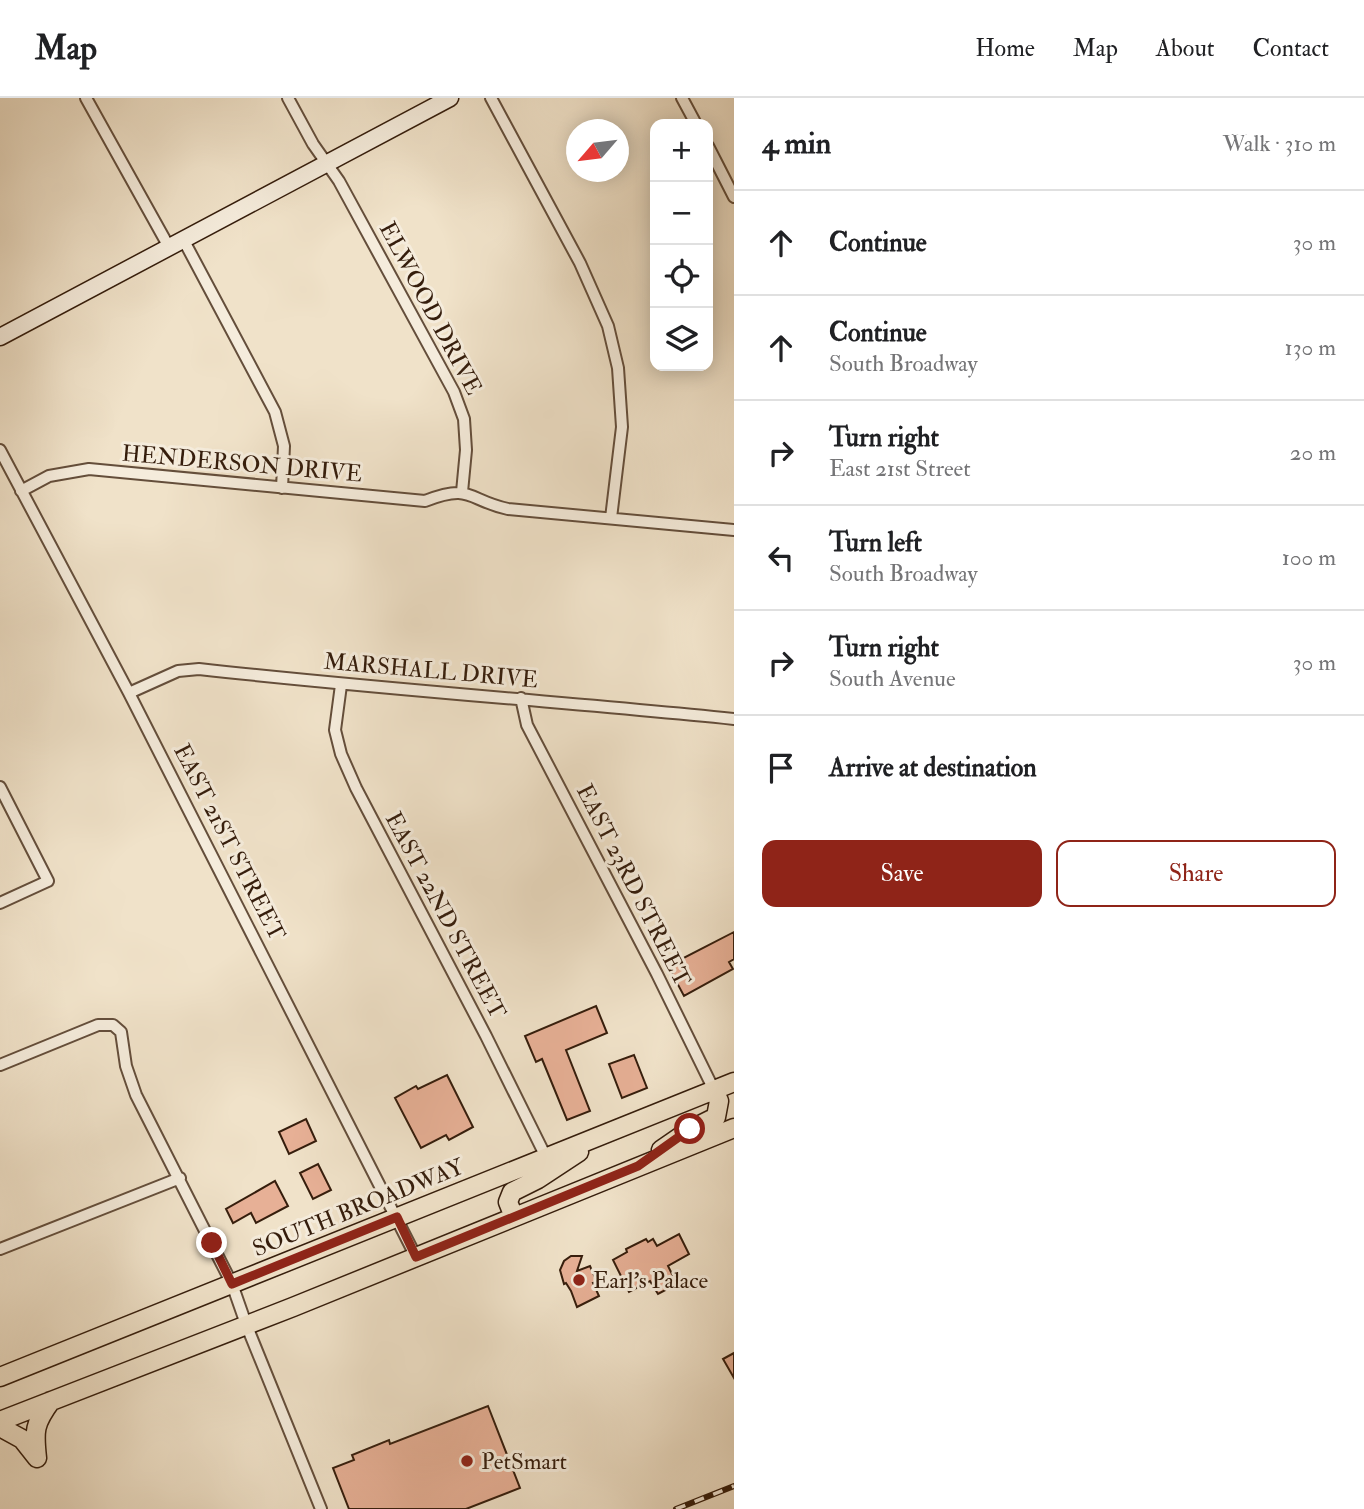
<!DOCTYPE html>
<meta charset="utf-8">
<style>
:root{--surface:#fff;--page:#f2f2f2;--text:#202124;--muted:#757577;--line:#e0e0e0;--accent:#8f2418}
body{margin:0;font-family:"IM FELL Double Pica",serif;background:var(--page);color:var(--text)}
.controls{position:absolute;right:21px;top:21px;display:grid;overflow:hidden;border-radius:14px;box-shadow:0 4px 18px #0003}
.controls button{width:63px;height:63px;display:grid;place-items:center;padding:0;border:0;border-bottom:2px solid var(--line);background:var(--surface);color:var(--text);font:35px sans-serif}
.compass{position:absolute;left:566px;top:21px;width:63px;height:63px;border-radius:50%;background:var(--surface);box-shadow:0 4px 18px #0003;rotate:242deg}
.stop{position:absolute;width:21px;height:21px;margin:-16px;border:5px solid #8f2418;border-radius:50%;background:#fff}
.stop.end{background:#8f2418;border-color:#fff;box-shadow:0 2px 7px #0008}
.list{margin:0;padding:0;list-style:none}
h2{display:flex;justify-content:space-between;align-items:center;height:91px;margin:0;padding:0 28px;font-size:30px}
h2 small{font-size:23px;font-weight:400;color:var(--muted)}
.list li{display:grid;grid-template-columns:46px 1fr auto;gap:21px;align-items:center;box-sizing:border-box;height:105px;padding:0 28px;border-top:2px solid var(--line)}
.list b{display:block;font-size:26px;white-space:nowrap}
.list p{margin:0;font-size:23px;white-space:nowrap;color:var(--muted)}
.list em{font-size:23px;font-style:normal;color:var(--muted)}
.actions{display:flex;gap:14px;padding:21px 28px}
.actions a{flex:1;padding:16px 0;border:2px solid var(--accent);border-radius:14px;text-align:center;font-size:24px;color:var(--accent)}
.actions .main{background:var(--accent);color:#fff}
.icon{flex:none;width:38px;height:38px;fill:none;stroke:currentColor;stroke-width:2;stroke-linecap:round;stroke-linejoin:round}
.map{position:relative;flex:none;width:734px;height:1411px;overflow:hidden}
header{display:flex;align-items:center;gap:42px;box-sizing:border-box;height:98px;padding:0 35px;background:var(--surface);border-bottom:2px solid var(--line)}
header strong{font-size:33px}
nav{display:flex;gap:38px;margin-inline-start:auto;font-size:24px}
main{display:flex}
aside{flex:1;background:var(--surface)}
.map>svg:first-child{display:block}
.building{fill:#e7b096;stroke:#351d0c;stroke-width:2}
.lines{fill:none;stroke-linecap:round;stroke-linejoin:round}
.street-casing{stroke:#644e3b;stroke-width:14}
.secondary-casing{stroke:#351d0c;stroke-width:19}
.primary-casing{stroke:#351d0c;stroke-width:21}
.street{stroke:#f5ecdc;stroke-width:10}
.secondary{stroke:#f5ecdc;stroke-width:16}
.primary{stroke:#f0e2c9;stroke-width:18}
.rail-casing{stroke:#351d0c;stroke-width:6}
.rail{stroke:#f5ecdc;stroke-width:3.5;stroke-dasharray:10;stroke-linecap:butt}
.route{stroke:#8f2418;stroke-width:9}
.poi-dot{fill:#8f2418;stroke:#f5ecdc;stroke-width:2.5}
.labels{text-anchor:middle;stroke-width:6;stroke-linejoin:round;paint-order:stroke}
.street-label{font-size:23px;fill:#351d0c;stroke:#f5ecdc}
.poi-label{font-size:23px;fill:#351d0c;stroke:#f5ecdc;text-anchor:start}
</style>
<header>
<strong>Map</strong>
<nav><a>Home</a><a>Map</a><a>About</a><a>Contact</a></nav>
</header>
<main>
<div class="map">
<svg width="734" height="1411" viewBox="0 0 734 1411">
<rect width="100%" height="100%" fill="#f0e2c9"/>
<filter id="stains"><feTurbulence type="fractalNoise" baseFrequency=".00286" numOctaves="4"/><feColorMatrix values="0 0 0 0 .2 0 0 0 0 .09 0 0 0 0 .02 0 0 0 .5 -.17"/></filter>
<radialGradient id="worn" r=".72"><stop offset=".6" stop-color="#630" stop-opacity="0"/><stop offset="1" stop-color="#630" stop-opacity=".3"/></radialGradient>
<!-- building -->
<path class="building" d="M 734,834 L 734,861 L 729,864 L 733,871 L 684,898 L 668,868 Z
M 596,908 L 607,935 L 566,952 L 590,1013 L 567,1022 L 542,961 L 536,964 L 525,938 Z
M 634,957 L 647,990 L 622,1000 L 609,966 Z
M 447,977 L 473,1029 L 449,1042 L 446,1037 L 421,1050 L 395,1000 L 416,988 L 418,991 Z
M 306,1021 L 316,1043 L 289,1056 L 279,1034 Z
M 318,1066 L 331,1092 L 313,1101 L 300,1075 Z
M 275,1083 L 288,1108 L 256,1125 L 251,1115 L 233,1125 L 226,1111 Z
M 679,1136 L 689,1156 L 668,1168 L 677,1186 L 658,1196 L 650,1183 L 629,1194 L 613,1162 L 627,1154 L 626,1151 L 646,1141 L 648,1144 L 653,1141 L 657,1148 Z
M 571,1158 L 582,1158 L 577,1173 L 590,1168 L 597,1184 L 593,1185 L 599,1198 L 577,1209 L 571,1193 L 566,1185 L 564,1186 L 560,1172 L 564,1163 Z
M 734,1255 L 734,1280 L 723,1261 Z
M 488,1308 L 520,1390 L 466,1411 L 349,1411 L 333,1370 L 354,1362 L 352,1357 L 389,1342 L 390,1346 Z"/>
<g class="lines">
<!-- street casing -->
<g class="street-casing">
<path id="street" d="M 86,0 L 169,149
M 288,0 L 313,46 L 339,83 L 454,294 L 464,321 L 466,352 L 462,394
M 491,0 L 580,165 L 608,228 L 618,270 L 622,329 L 611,420
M 682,0 L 696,26
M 708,48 L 734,99
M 183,141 L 275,314 L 284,348 L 282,390
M 0,352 L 129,595 L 416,1159
M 21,393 L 49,378 L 89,371 L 425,403 C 472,385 467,402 508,411 L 734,432
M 341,587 L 335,632 L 341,656 L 356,690 L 486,938 L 546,1059
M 129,595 L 178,573 L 199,571 C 377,591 556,603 734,621
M 521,600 L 527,627 L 657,876 L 714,992
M 0,689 L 48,783 L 0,805
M 0,967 L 98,927 L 113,927 L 121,934 L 126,968 L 136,997 L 232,1186 L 246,1226 L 321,1411
M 0,1151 L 180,1080"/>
</g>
<!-- secondary casing -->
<g class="secondary-casing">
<path id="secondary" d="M 0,239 L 450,0"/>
</g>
<!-- primary casing -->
<g class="primary-casing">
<path id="primary" d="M 661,1052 L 690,1032 L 716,1019 L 719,1003 L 714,992
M 514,1119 L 508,1104 L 512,1094 L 538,1081 L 579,1054
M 0,1279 L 734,984
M 0,1323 L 293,1209 L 734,1030
M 0,1329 L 22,1341 L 37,1360
M 37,1360 C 34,1333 34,1326 51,1303"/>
</g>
<!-- street -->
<use href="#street" class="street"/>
<!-- secondary -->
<use href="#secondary" class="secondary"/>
<!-- primary -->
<use href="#primary" class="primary"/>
<!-- rail casing -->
<g class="rail-casing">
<path id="rail" d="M 676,1411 L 734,1388"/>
</g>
<!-- rail -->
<use href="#rail" class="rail"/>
</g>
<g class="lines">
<!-- route -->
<path class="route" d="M 212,1145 L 232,1186 L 397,1119 L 416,1159 L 638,1068 L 690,1031"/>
</g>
<!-- markers -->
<g class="poi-dot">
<circle cx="579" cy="1182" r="7"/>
<circle cx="467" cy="1363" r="7"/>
</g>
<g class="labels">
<!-- street labels -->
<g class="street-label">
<text transform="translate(431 210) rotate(62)" y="8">ELWOOD DRIVE</text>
<text transform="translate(242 365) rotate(5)" y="8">HENDERSON DRIVE</text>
<text transform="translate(431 572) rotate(5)" y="8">MARSHALL DRIVE</text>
<text transform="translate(230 744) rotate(63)" y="8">EAST 21ST STREET</text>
<text transform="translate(634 787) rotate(63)" y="8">EAST 23RD STREET</text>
<text transform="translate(446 817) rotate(62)" y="8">EAST 22ND STREET</text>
<text transform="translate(358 1109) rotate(-22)" y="8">SOUTH BROADWAY</text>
</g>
<!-- poi labels -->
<g class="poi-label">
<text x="593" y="1190">Earl's Palace</text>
<text x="481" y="1371">PetSmart</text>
</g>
</g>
<rect width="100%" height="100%" filter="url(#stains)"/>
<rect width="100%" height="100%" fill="url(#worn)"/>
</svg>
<div class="controls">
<button>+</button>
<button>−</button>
<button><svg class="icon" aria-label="locate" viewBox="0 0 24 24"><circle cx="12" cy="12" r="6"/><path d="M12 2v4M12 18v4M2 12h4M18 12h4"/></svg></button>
<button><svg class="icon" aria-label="layers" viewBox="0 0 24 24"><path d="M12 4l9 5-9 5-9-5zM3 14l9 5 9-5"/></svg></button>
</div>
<svg class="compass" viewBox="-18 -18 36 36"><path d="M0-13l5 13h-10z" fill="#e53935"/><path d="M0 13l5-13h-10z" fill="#757577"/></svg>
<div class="stop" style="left:690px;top:1031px"></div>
<div class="stop end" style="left:212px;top:1145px"></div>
</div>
<aside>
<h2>4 min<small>Walk · 310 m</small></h2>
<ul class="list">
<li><svg class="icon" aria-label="ahead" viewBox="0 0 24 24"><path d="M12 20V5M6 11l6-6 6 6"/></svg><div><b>Continue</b></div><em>30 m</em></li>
<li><svg class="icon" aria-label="ahead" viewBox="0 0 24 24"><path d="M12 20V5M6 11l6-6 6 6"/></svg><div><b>Continue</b><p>South Broadway</p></div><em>130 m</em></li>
<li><svg class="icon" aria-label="right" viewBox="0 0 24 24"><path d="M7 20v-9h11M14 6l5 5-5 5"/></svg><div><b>Turn right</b><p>East 21st Street</p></div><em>20 m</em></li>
<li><svg class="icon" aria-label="left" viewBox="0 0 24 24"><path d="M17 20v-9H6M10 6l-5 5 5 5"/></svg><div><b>Turn left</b><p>South Broadway</p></div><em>100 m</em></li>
<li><svg class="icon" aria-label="right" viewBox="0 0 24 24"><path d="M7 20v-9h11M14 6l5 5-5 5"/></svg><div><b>Turn right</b><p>South Avenue</p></div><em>30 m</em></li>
<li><svg class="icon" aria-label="arrive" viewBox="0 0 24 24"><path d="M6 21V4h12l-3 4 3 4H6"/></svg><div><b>Arrive at destination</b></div></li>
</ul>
<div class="actions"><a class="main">Save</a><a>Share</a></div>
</aside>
</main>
